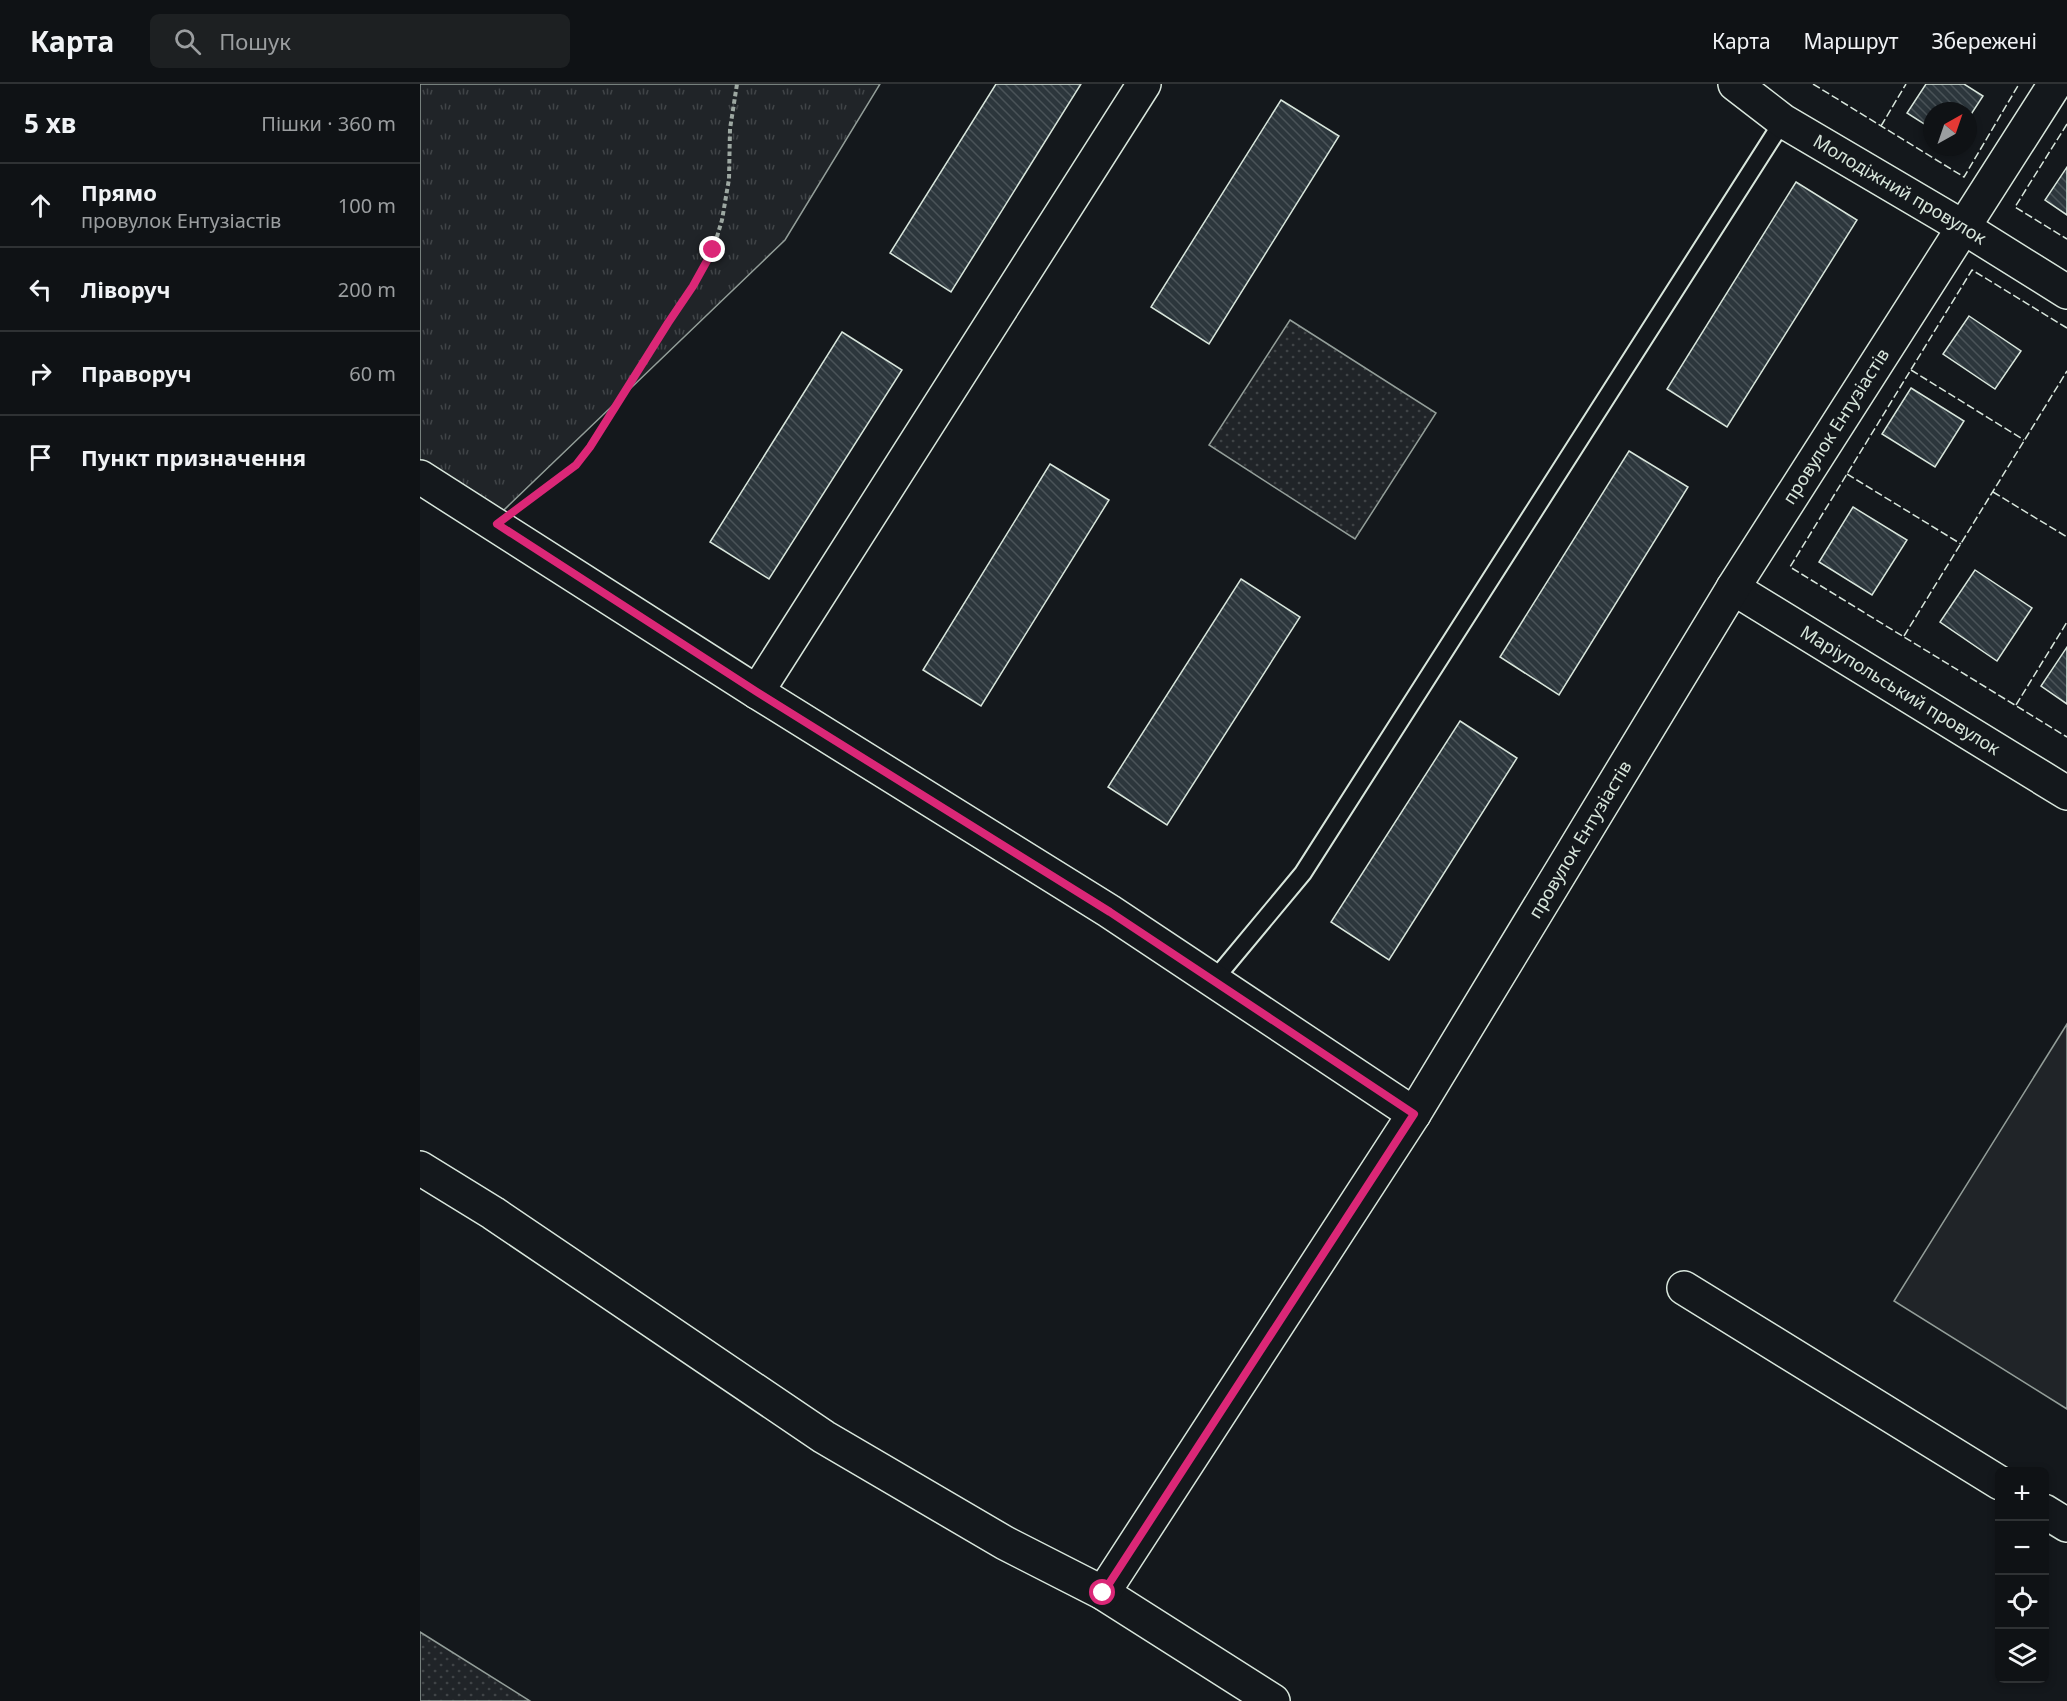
<!DOCTYPE html>
<html lang="uk">
<meta charset="utf-8">
<style>
:root{--surface:#0f1215;--page:#1d2022;--text:#f1f3f6;--muted:#9b9ea0;--line:#2f3234}
body{margin:0;font-family:"Noto Sans",sans-serif;background:var(--page);color:var(--text)}
.controls{position:absolute;right:18px;bottom:18px;display:grid;overflow:hidden;border-radius:9px;box-shadow:0 3px 9px #0003}
.controls button{width:54px;height:54px;display:grid;place-items:center;padding:0;border:0;border-bottom:2px solid var(--line);background:var(--surface);color:var(--text);font:30px sans-serif}
.compass{position:absolute;left:1503px;top:18px;width:54px;height:54px;border-radius:50%;background:var(--surface);box-shadow:0 3px 9px #0003;rotate:40deg}
.stop{position:absolute;width:18px;height:18px;margin:-14px;border:4px solid #db2777;border-radius:50%;background:#fff}
.stop.end{background:#db2777;border-color:#fff;box-shadow:0 2px 6px #0008}
.list{margin:0;padding:0;list-style:none}
h2{display:flex;justify-content:space-between;align-items:center;height:78px;margin:0;padding:0 24px;font-size:26px}
h2 small{font-size:20px;font-weight:400;color:var(--muted)}
.list li{display:grid;grid-template-columns:39px 1fr auto;gap:18px;align-items:center;box-sizing:border-box;height:84px;padding:0 24px;border-top:2px solid var(--line)}
.list b{display:block;font-size:22px;white-space:nowrap}
.list p{margin:0;font-size:20px;white-space:nowrap;color:var(--muted)}
.list em{font-size:20px;font-style:normal;color:var(--muted)}
.icon{flex:none;width:33px;height:33px;fill:none;stroke:currentColor;stroke-width:2;stroke-linecap:round;stroke-linejoin:round}
.map{position:relative;flex:none;width:1647px;height:1617px;overflow:hidden}
header{display:flex;align-items:center;gap:36px;box-sizing:border-box;height:84px;padding:0 30px;background:var(--surface);border-bottom:2px solid var(--line)}
header strong{font-size:28px}
nav{display:flex;gap:33px;margin-inline-start:auto;font-size:21px}
.search{width:420px;height:54px;background:var(--page);display:flex;align-items:center;gap:15px;box-sizing:border-box;padding:0 21px;border-radius:9px;color:var(--muted);font-size:22px}
main{display:flex}
aside{flex:1;background:var(--surface)}
.map>svg:first-child{display:block}
.grass{fill:url(#grass-tufts);stroke:#939e99;stroke-width:1.5}
.park{fill:url(#park-dots);stroke:#939e99;stroke-width:1.5}
.pitch{fill:#202428;stroke:#939e99;stroke-width:1.5}
.building{fill:url(#building-back-hatch);stroke:#d8e6dc;stroke-width:1.5}
.lines{fill:none;stroke-linecap:round;stroke-linejoin:round}
.lane-casing{stroke:#d8e6dc;stroke-width:20}
.street-casing{stroke:#d8e6dc;stroke-width:36}
.path{stroke:#9da8a2;stroke-width:4;stroke-dasharray:4.5 3;stroke-linecap:butt}
.lane{stroke:#14181c;stroke-width:16}
.street{stroke:#14181c;stroke-width:33}
.fence{stroke:#d8e6dc;stroke-width:1.5;stroke-dasharray:8 3;stroke-linecap:butt}
.route{stroke:#db2777;stroke-width:8}
.labels{text-anchor:middle;stroke-width:4.5;stroke-linejoin:round;paint-order:stroke}
.street-label{font-size:18px;fill:#d8e6dc;stroke:#14181c}
</style>
<header>
<strong>Карта</strong>
<div class="search"><svg class="icon" aria-label="search" viewBox="0 0 24 24"><circle cx="10" cy="10" r="6"/><path d="M15 15l6 6"/></svg>Пошук</div>
<nav><a>Карта</a><a>Маршрут</a><a>Збережені</a></nav>
</header>
<main>
<aside>
<h2>5 хв<small>Пішки · 360 m</small></h2>
<ul class="list">
<li><svg class="icon" aria-label="ahead" viewBox="0 0 24 24"><path d="M12 20V5M6 11l6-6 6 6"/></svg><div><b>Прямо</b><p>провулок Ентузіастів</p></div><em>100 m</em></li>
<li><svg class="icon" aria-label="left" viewBox="0 0 24 24"><path d="M17 20v-9H6M10 6l-5 5 5 5"/></svg><div><b>Ліворуч</b></div><em>200 m</em></li>
<li><svg class="icon" aria-label="right" viewBox="0 0 24 24"><path d="M7 20v-9h11M14 6l5 5-5 5"/></svg><div><b>Праворуч</b></div><em>60 m</em></li>
<li><svg class="icon" aria-label="arrive" viewBox="0 0 24 24"><path d="M6 21V4h12l-3 4 3 4H6"/></svg><div><b>Пункт призначення</b></div></li>
</ul>
</aside>
<div class="map">
<svg width="1647" height="1617" viewBox="0 0 1647 1617">
<defs>
<pattern id="grass-tufts" width="24" height="20" patternUnits="userSpaceOnUse" patternTransform="scale(1.5)"><rect width="24" height="20" fill="#202428"/><path d="M3 7l-1-3M5 7V3M7 7l1-3M15 17l-1-3M17 17v-4M19 17l1-3" fill="none" stroke="#404447"/></pattern>
<pattern id="park-dots" width="8" height="8" patternUnits="userSpaceOnUse" patternTransform="scale(1.5)"><rect width="8" height="8" fill="#202428"/><path d="M2 2h.1M6 6h.1" fill="none" stroke="#404447" stroke-width="1.8" stroke-linecap="round"/></pattern>
<pattern id="building-back-hatch" width="6" height="6" patternUnits="userSpaceOnUse" patternTransform="scale(1.5)"><rect width="6" height="6" fill="#2c363c"/><path d="M-1 5l2 2M0 0l6 6M5-1l2 2" fill="none" stroke="#4a5358"/></pattern>
</defs>
<rect width="100%" height="100%" fill="#14181c"/>
<!-- grass -->
<path class="grass" d="M 0,0 L 460,0 L 365,156 L 61,448 L 0,410 Z"/>
<!-- park -->
<path class="park" d="M 870,236 L 1016,329 L 935,455 L 789,361 Z
M 0,1548 L 110,1617 L 0,1617 Z"/>
<!-- pitch -->
<path class="pitch" d="M 1647,940 L 1647,1325 L 1474,1217 Z"/>
<!-- building -->
<path class="building" d="M 576,0 L 661,0 L 531,208 L 470,169 Z
M 1506,0 L 1544,0 L 1563,12 L 1548,35 L 1548,27 L 1512,27 L 1512,45 L 1487,29 Z
M 861,16 L 919,52 L 789,260 L 731,223 Z
M 1647,83 L 1647,131 L 1625,116 Z
M 1376,98 L 1437,136 L 1307,343 L 1247,305 Z
M 1549,232 L 1601,267 L 1575,305 L 1523,270 Z
M 422,248 L 482,286 L 349,495 L 290,458 Z
M 1491,304 L 1544,337 L 1515,383 L 1462,350 Z
M 1209,367 L 1268,403 L 1139,611 L 1080,573 Z
M 630,380 L 689,416 L 561,622 L 503,586 Z
M 1433,423 L 1487,456 L 1452,511 L 1399,478 Z
M 1555,486 L 1612,524 L 1577,577 L 1520,538 Z
M 821,495 L 880,533 L 747,741 L 688,703 Z
M 1647,563 L 1647,620 L 1621,602 Z
M 1040,637 L 1097,674 L 969,876 L 911,838 Z"/>
<g class="lines">
<!-- lane casing -->
<g class="lane-casing">
<path id="lane" d="M 794,896 L 883,789 L 1363,37"/>
</g>
<!-- street casing -->
<g class="street-casing">
<g id="street">
<path id="s1" d="M 1315,0 L 1363,37 L 1543,143 L 1647,208"/>
<path d="M 0,393 L 337,608 L 689,827 L 994,1030"/>
<path id="s2" d="M 1313,504 L 1647,709"/>
<path d="M 337,608 L 724,0"/>
<path d="M 0,1084 L 73,1129 L 404,1353 L 585,1459 L 683,1509 L 853,1617"/>
<path d="M 1264,1204 L 1580,1399"/>
<path d="M 1624,1427 L 1647,1441"/>
<path id="s3" d="M 683,1509 L 994,1030 L 1313,504 L 1635,0"/>
</g>
</g>
<!-- path -->
<path class="path" d="M 107,418 L 156,381 L 170,363 L 248,239 L 273,202 L 293,166 L 302,136 L 309,95 L 310,45 L 317,0"/>
<!-- lane -->
<use href="#lane" class="lane"/>
<!-- street -->
<use href="#street" class="street"/>
<!-- fence -->
<path class="fence" d="M 1393,0 L 1544,93 L 1599,0
M 1647,40 L 1595,123 L 1647,155
M 1461,42 L 1486,0
M 1647,244 L 1552,186 L 1370,483 L 1647,653
M 1491,286 L 1604,356
M 1427,390 L 1541,460
M 1573,408 L 1647,453
M 1484,552 L 1647,287
M 1596,621 L 1647,538"/>
</g>
<g class="lines">
<!-- route -->
<path class="route" d="M 293,166 L 273,202 L 248,239 L 170,363 L 156,381 L 77,440 L 337,608 L 690,828 L 994,1030 L 683,1509"/>
</g>
<g class="labels">
<!-- street labels -->
<g class="street-label">
<text dy="6" stroke="none"><textPath href="#s1" startOffset="196">Молодіжний провулок</textPath></text>
<text dy="6" stroke="none"><textPath href="#s3" startOffset="1378">провулок Ентузіастів</textPath></text>
<text dy="6" stroke="none"><textPath href="#s2" startOffset="196">Маріупольський провулок</textPath></text>
<text dy="6" stroke="none"><textPath href="#s3" startOffset="892">провулок Ентузіастів</textPath></text>
</g>
</g>
</svg>
<div class="controls">
<button>+</button>
<button>−</button>
<button><svg class="icon" aria-label="locate" viewBox="0 0 24 24"><circle cx="12" cy="12" r="6"/><path d="M12 2v4M12 18v4M2 12h4M18 12h4"/></svg></button>
<button><svg class="icon" aria-label="layers" viewBox="0 0 24 24"><path d="M12 4l9 5-9 5-9-5zM3 14l9 5 9-5"/></svg></button>
</div>
<svg class="compass" viewBox="-18 -18 36 36"><path d="M0-13l5 13h-10z" fill="#e53935"/><path d="M0 13l5-13h-10z" fill="#9b9ea0"/></svg>
<div class="stop" style="left:683px;top:1509px"></div>
<div class="stop end" style="left:293px;top:166px"></div>
</div>
</main>
